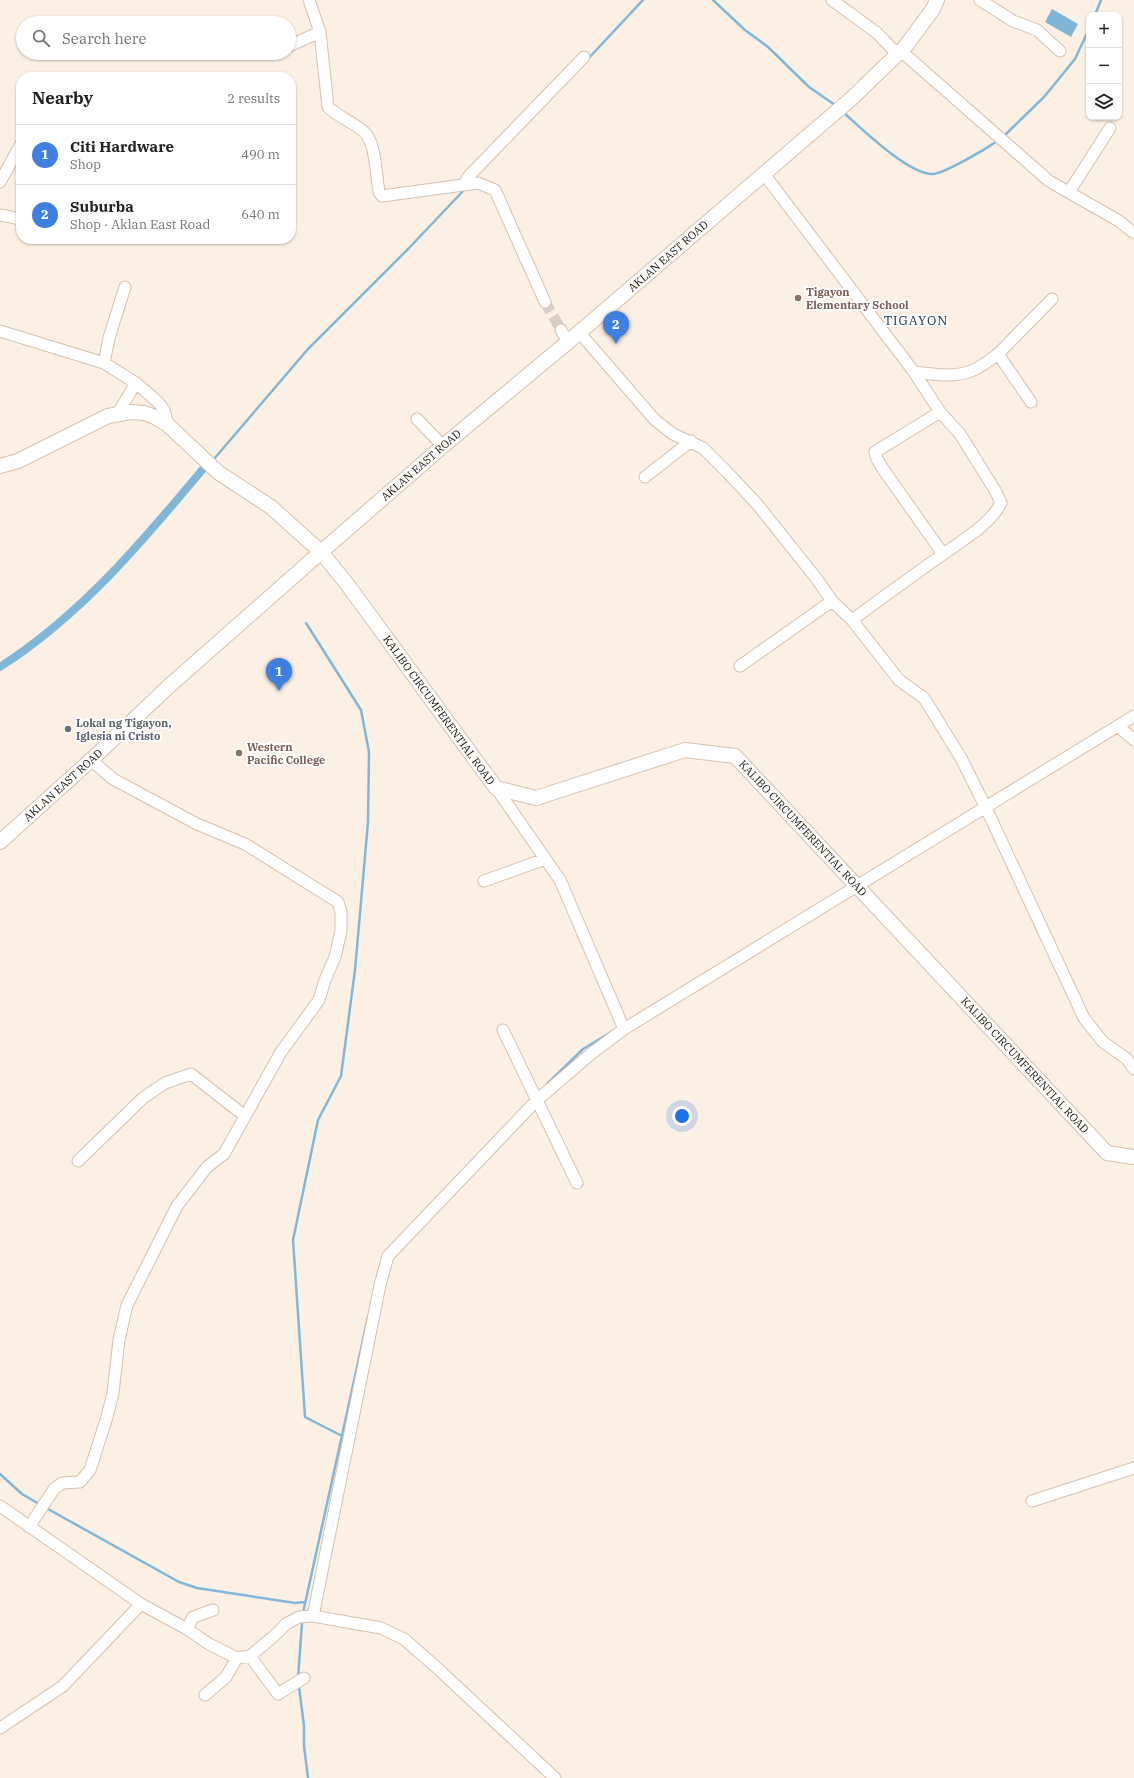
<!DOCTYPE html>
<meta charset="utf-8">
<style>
:root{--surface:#fff;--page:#f6f6f6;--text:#202124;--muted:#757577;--line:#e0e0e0;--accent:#1d5e73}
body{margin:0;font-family:"IBM Plex Serif",serif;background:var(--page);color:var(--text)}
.controls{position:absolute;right:12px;top:12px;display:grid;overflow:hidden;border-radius:8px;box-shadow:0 1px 3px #0004}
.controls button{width:36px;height:36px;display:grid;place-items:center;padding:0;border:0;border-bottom:1px solid var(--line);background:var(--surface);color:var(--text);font:20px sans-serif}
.you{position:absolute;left:682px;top:1116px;width:14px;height:14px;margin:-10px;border:3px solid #fff;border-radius:50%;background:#1a73e8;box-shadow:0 0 0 6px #1a73e833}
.badge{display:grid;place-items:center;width:26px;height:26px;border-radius:50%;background:var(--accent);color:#fff;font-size:13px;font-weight:700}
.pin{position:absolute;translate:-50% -33px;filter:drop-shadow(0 1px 2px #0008)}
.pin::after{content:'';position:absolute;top:21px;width:14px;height:12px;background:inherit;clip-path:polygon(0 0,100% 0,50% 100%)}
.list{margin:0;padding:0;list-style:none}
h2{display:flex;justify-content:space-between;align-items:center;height:52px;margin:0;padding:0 16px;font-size:17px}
h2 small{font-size:13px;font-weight:400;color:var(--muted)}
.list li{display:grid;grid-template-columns:26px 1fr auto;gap:12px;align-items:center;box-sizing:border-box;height:60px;padding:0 16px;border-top:1px solid var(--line)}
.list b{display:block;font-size:15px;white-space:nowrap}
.list p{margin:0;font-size:13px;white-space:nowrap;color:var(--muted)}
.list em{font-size:13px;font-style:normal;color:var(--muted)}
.icon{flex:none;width:22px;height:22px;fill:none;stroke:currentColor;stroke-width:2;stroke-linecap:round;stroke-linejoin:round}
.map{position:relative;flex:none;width:1134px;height:1778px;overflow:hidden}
.search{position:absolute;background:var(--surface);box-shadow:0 1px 3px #0004;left:16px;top:16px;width:280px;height:44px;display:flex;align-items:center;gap:10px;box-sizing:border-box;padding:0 14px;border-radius:22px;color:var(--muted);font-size:15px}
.panel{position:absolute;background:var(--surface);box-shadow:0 1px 3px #0004;left:16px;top:72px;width:280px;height:172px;border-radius:16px}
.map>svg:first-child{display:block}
.water{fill:#80b7d9}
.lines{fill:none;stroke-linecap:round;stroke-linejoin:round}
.stream{stroke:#80b7d9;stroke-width:2.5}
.canal{stroke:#80b7d9;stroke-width:8}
.minor-tunnel{stroke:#dacec4;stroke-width:11;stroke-dasharray:11 5.5;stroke-linecap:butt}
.minor-casing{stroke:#d5c1af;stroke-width:13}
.major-casing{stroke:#d5c1af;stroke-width:16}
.minor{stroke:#fff;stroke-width:11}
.major{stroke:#fff;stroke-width:14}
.education-dot{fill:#8d6e63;stroke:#fff;stroke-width:1.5}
.worship-dot{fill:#6b7280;stroke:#fff;stroke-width:1.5}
.labels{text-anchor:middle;stroke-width:4;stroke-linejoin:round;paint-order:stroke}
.street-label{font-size:11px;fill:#19120c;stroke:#fff}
.education-label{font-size:11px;font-weight:bold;fill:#785e54;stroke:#fff;text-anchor:start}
.worship-label{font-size:11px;font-weight:bold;fill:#5b616d;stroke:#fff;text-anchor:start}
.quarter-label{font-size:13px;letter-spacing:1px;fill:#17353f;stroke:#fff}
</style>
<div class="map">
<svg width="1134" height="1778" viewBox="0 0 1134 1778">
<rect width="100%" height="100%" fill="#fcefe4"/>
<!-- water -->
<path class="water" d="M 1052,9 L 1078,24 L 1071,37 L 1045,22 Z"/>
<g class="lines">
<!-- stream -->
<path class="stream" d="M 713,0 L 745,30 L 768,47 L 809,87 L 835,105
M 1095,15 L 1101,0
M 587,60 L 643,0
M 843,112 C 861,128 909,175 933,174 C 943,174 990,147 998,140
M 1004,136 L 1044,97 L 1075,59 L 1089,29
M 214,459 L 308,349 L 409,248 L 465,189
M 306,623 L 361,710 L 369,752 L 368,822 L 355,970 L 341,1076 L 318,1120 L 293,1240 L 305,1417 L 342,1436
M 547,1084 L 583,1049 L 616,1029
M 0,1474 L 22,1494 L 39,1504
M 48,1509 L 179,1582 L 197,1588 L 295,1603 L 305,1602
M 303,1613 L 368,1317
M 298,1678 L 302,1623
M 299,1687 L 304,1726 L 304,1746 L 308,1778"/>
<!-- canal -->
<path class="canal" d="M 0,667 C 81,615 142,542 203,469"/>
<!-- minor-tunnel -->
<path class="minor-tunnel" d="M 545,302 L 561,330"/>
<!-- minor casing -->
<g class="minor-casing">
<path id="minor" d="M 309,0 L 320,32 L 328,107 C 339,118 358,124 366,134 C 376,146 376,176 379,192 L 382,196 L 478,183 L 495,190 L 545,302
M 832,0 L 877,33 L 898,55
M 980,0 L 1013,21 L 1037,30 L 1060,51
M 289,46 L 320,32
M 901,51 L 1049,181 L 1119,221 L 1134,233
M 764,174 L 914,372 L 940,412 L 960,434 L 996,492 L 1001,503 C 990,525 961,541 942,555 C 912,576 882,598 852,620
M 0,182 L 21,144
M 464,184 L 469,176 L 584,57
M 1069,192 L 1110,128
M 0,215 L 21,219
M 561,330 L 568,342
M 0,331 L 104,363 L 136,383 L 159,403 L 164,410 L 168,425
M 579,332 L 655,420 L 673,434 L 703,448 L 726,471 L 757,504 L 816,578 L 832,601 L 852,620 L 899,680 L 924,698 L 961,758 L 986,808 L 1084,1018 L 1103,1042 L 1127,1059 L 1134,1069
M 998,354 L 1052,299
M 104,363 L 109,338 L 125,287
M 914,372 C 933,374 953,378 971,371 C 980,368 990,360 998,354 L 1031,402
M 940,412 L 875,452 L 877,459 L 883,469 L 943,554
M 118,413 L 136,383
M 417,419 L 443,446
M 645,477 L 691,441
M 740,666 L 832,601
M 1118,726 L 1134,740
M 496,788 L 560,880 L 624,1029
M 484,881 L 545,859
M 503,1030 L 577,1183
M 78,1161 L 143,1098 L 165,1083 L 191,1074 L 245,1116
M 1032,1501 L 1134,1468
M 0,1506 L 141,1604 L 187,1629 L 209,1644 L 237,1658 L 250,1656 L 273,1637 L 286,1624 L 299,1617 L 313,1616 L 381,1628 L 404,1639 L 435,1666 L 555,1778
M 29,1527 L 54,1489 L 62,1483 L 80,1482 L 90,1470 L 107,1417 L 113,1393 L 119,1340 L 127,1305 L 177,1206 L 207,1167 L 224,1154 L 281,1052 L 319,1000 L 325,980 L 335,957 L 341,931 L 341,912 L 338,902 L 245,844 L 197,824 L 113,779 L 91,760
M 313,1616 L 380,1285 L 388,1256 L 536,1101 L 592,1053 L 624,1029 L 1134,716
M 187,1629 L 193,1617 L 213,1610
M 250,1656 L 278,1694 L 304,1678
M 205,1695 L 226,1677 L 237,1658
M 0,1728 L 63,1686 L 141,1604"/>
</g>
<!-- major casing -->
<g class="major-casing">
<path id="major" d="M 0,466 L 18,461 L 108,416 L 131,412 L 144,413 L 155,417 L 168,425 L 219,473 L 271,507 L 321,552 L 347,584 L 496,788 L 536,798 L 685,750 L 735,756 L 1107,1153 L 1134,1157
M 0,842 L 91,760 L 168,687 L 321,552 L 443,446 L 568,342 L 851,99 L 905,47 L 933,9 L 937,0"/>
</g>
<!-- minor -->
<use href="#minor" class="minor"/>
<!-- major -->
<use href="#major" class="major"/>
</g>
<!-- markers -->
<g class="education-dot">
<circle cx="798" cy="298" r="4"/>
<circle cx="239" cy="753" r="4"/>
</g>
<circle class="worship-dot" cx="68" cy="729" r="4"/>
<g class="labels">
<!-- street labels -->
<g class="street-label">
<text transform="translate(668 256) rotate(-41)" y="4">AKLAN EAST ROAD</text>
<text transform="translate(421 465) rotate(-41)" y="4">AKLAN EAST ROAD</text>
<text transform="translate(439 710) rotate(54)" y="4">KALIBO CIRCUMFERENTIAL ROAD</text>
<text transform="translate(63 785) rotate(-42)" y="4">AKLAN EAST ROAD</text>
<text transform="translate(803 828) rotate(47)" y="4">KALIBO CIRCUMFERENTIAL ROAD</text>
<text transform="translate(1025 1065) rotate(47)" y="4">KALIBO CIRCUMFERENTIAL ROAD</text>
</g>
<!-- education labels -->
<g class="education-label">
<text x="806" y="296">Tigayon<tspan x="806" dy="13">Elementary School</tspan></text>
<text x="247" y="751">Western<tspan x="247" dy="13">Pacific College</tspan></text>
</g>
<!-- worship labels -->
<g class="worship-label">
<text x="76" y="727">Lokal ng Tigayon,<tspan x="76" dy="13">Iglesia ni Cristo</tspan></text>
</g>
<!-- quarter labels -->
<g class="quarter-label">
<text x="916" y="325">TIGAYON</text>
</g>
</g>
</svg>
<div class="controls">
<button>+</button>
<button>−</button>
<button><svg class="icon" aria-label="layers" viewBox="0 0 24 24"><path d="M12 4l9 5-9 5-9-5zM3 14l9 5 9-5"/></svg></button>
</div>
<div class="you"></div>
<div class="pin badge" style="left:279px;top:691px;background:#3f7fe0">1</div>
<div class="pin badge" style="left:616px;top:344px;background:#3f7fe0">2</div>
<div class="search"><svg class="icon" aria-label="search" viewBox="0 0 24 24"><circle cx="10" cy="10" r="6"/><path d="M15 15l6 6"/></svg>Search here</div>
<section class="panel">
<h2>Nearby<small>2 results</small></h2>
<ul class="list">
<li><span class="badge" style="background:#3f7fe0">1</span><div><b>Citi Hardware</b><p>Shop</p></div><em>490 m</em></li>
<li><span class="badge" style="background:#3f7fe0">2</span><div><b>Suburba</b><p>Shop · Aklan East Road</p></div><em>640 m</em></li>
</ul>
</section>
</div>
